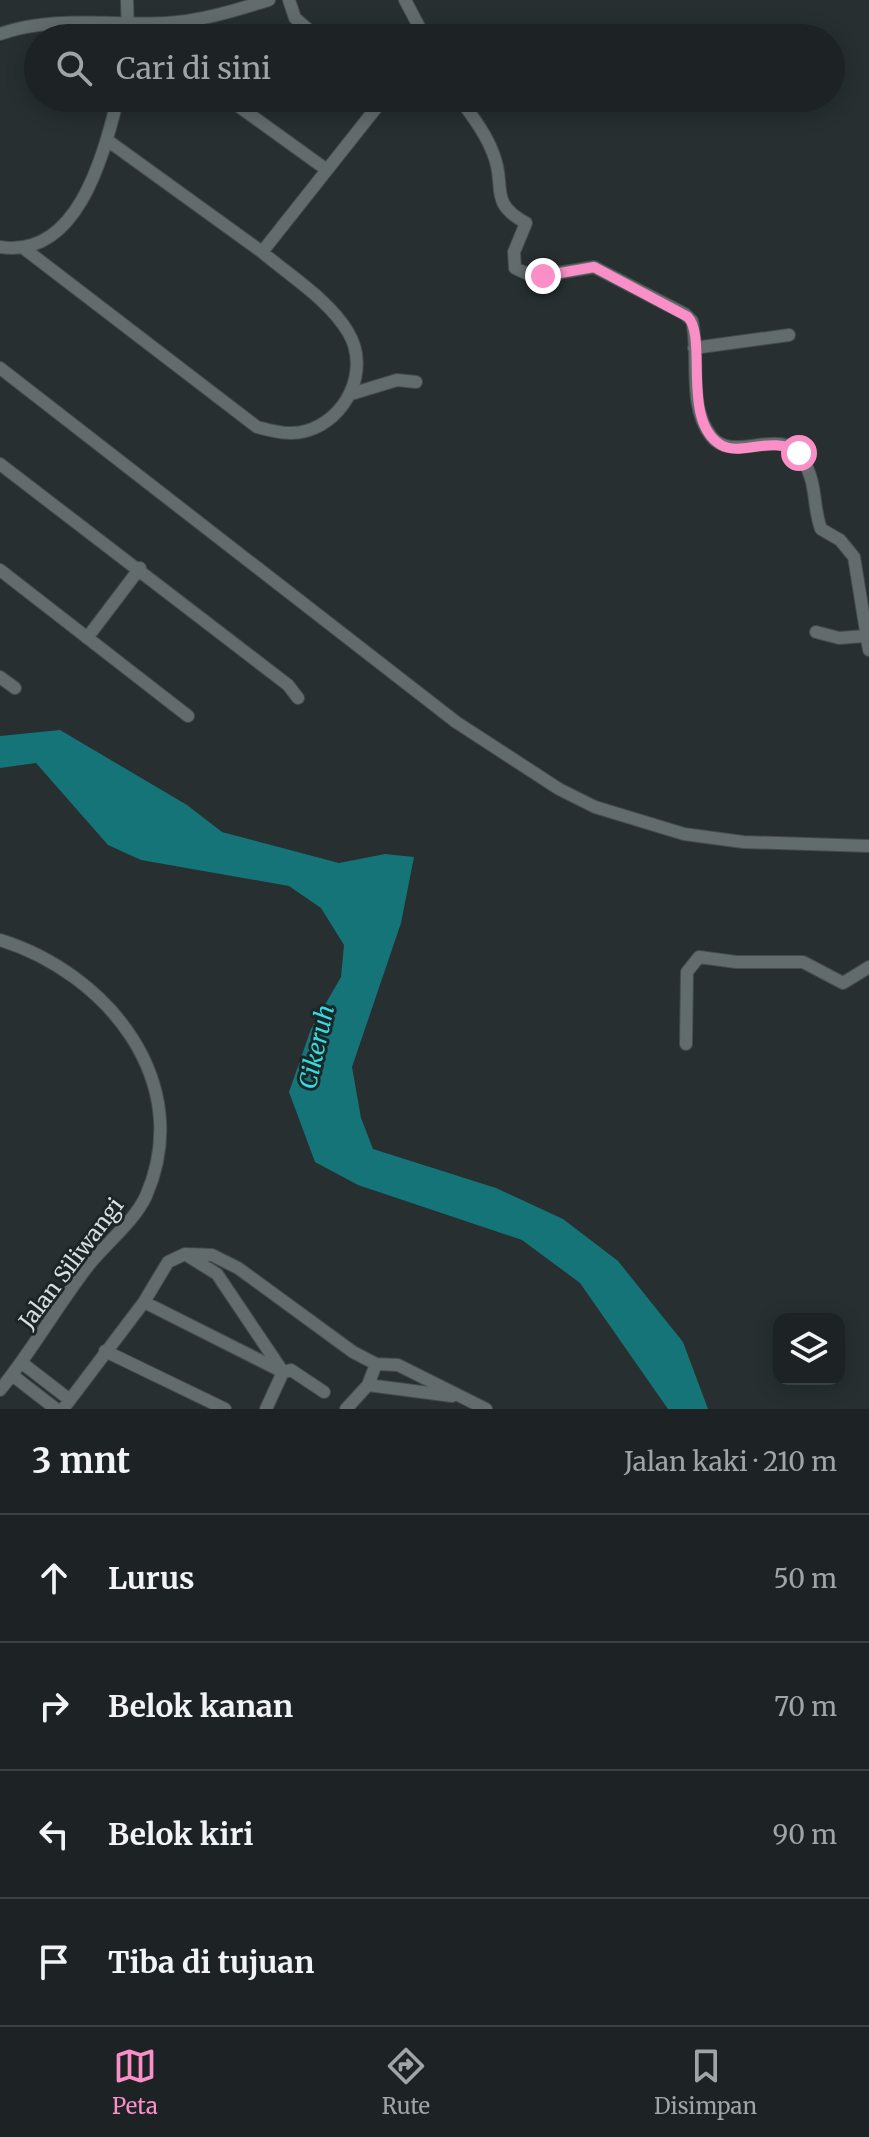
<!DOCTYPE html>
<html lang="id">
<meta charset="utf-8">
<style>
:root{--surface:#1d2324;--page:#2a2f31;--text:#f1f3f6;--muted:#a0a4a6;--line:#3b4041;--accent:#fa8fc7}
body{margin:0;font-family:Merriweather,serif;background:var(--page);color:var(--text)}
.controls{position:absolute;right:24px;bottom:24px;display:grid;overflow:hidden;border-radius:16px;box-shadow:0 4px 20px #0003}
.controls button{width:72px;height:72px;display:grid;place-items:center;padding:0;border:0;border-bottom:2px solid var(--line);background:var(--surface);color:var(--text);font:40px sans-serif}
.stop{position:absolute;width:24px;height:24px;margin:-18px;border:6px solid #fa8fc7;border-radius:50%;background:#fff}
.stop.end{background:#fa8fc7;border-color:#fff;box-shadow:0 2px 8px #0008}
.list{margin:0;padding:0;list-style:none}
h2{display:flex;justify-content:space-between;align-items:center;height:104px;margin:0;padding:0 32px;font-size:34px}
h2 small{font-size:26px;font-weight:400;color:var(--muted)}
.list li{display:grid;grid-template-columns:52px 1fr auto;gap:24px;align-items:center;box-sizing:border-box;height:128px;padding:0 32px;border-top:2px solid var(--line)}
.list b{display:block;font-size:30px;white-space:nowrap}
.list em{font-size:26px;font-style:normal;color:var(--muted)}
.icon{flex:none;width:44px;height:44px;fill:none;stroke:currentColor;stroke-width:2;stroke-linecap:round;stroke-linejoin:round}
.map{position:relative;flex:none;width:869px;height:1409px;overflow:hidden}
.search{position:absolute;background:var(--surface);box-shadow:0 4px 20px #0003;left:24px;right:24px;top:24px;height:88px;display:flex;align-items:center;gap:20px;box-sizing:border-box;padding:0 28px;border-radius:44px;color:var(--muted);font-size:30px}
.sheet{height:616px;background:var(--surface)}
nav{display:flex;justify-content:space-around;align-items:center;box-sizing:border-box;height:112px;border-top:2px solid var(--line);background:var(--surface);font-size:22px;color:var(--muted)}
nav a{display:grid;justify-items:center;gap:4px}
nav .on{color:var(--accent)}
.map>svg:first-child{display:block}
.water{fill:#157477}
.lines{fill:none;stroke-linecap:round;stroke-linejoin:round}
.minor-casing{stroke:#444b4b;stroke-width:14}
.minor{stroke:#626c6d;stroke-width:12}
.route{stroke:#fa8fc7;stroke-width:10}
.labels{text-anchor:middle;stroke-width:6;stroke-linejoin:round;paint-order:stroke}
.street-label{font-size:22px;fill:#d9dede;stroke:#1d2626}
.water-label{font-size:24px;font-style:italic;fill:#2fdee3;stroke:#1d2626}
</style>
<div class="map">
<svg width="869" height="1409" viewBox="0 0 869 1409">
<rect width="100%" height="100%" fill="#272f30"/>
<!-- water -->
<path class="water" d="M 60,730 L 187,805 L 222,832 L 339,863 L 385,854 L 414,857 L 401,923 L 352,1067 L 361,1118 L 373,1149 L 496,1188 L 563,1219 L 618,1261 L 683,1342 L 708,1409 L 668,1409 L 580,1283 L 522,1240 L 358,1185 L 315,1162 L 289,1092 L 311,1029 L 341,977 L 344,945 L 321,908 L 289,886 L 141,860 L 108,845 L 36,763 L 0,768 L 0,736 Z"/>
<g class="lines">
<!-- minor casing -->
<g class="minor-casing">
<path id="minor" d="M 127,0 L 128,38
M 289,0 L 295,18 L 318,38
M 405,0 L 425,38
M 199,19 L 205,38
M 0,34 C 54,15 111,26 166,23 C 202,21 236,10 269,0
M 227,98 L 327,170
M 459,98 C 472,116 485,132 493,153 C 507,186 487,202 526,223 L 514,252 L 515,268 L 534,277 L 594,267 L 685,314 L 692,321 C 700,357 687,405 711,436 C 733,465 781,424 802,458 C 818,484 812,504 821,529 L 840,540 L 854,557 L 869,650
M 107,140 L 262,252 L 384,98
M 0,247 C 78,259 103,156 118,98
M 26,250 L 257,427 C 273,431 289,436 306,431 C 346,420 371,370 348,332 C 329,300 290,276 262,252
M 694,348 L 789,335
M 0,368 L 456,722 L 559,789 L 595,807 L 684,834 L 743,842 L 869,846
M 351,394 L 397,380 L 416,382
M 0,464 L 288,685 L 298,698
M 0,570 L 188,716
M 816,632 L 839,638 L 865,636
M 87,638 L 140,568
M 0,677 L 15,688
M 0,940 C 107,973 196,1082 146,1196 C 134,1222 105,1244 88,1266 C 57,1306 32,1351 0,1390
M 686,1044 L 687,972 L 699,957 L 736,962 L 803,962 L 843,983 L 869,967
M 188,1256 L 217,1274 L 281,1369
M 144,1302 L 283,1372 L 291,1370 L 324,1392
M 105,1351 L 225,1409
M 22,1363 L 70,1400
M 12,1375 L 56,1409
M 368,1385 L 452,1396
M 63,1409 L 144,1302 L 168,1262 L 185,1254 L 212,1255 L 238,1268 L 353,1352 L 376,1364 L 398,1365 L 486,1409
M 266,1409 L 283,1372
M 346,1409 L 368,1385 L 376,1364"/>
</g>
<!-- minor -->
<use href="#minor" class="minor"/>
</g>
<g class="lines">
<!-- route -->
<path class="route" d="M 543,276 L 594,267 L 688,317 C 708,339 681,421 721,445 C 742,457 772,434 799,453"/>
</g>
<g class="labels">
<!-- street labels -->
<g class="street-label">
<text transform="translate(71 1263) rotate(-53)" y="8">Jalan Siliwangi</text>
</g>
<!-- water labels -->
<g class="water-label">
<text transform="translate(317 1047) rotate(-77)" y="8">Cikeruh</text>
</g>
</g>
</svg>
<div class="controls">
<button><svg class="icon" aria-label="layers" viewBox="0 0 24 24"><path d="M12 4l9 5-9 5-9-5zM3 14l9 5 9-5"/></svg></button>
</div>
<div class="stop" style="left:799px;top:453px"></div>
<div class="stop end" style="left:543px;top:276px"></div>
<div class="search"><svg class="icon" aria-label="search" viewBox="0 0 24 24"><circle cx="10" cy="10" r="6"/><path d="M15 15l6 6"/></svg>Cari di sini</div>
</div>
<section class="sheet">
<h2>3 mnt<small>Jalan kaki · 210 m</small></h2>
<ul class="list">
<li><svg class="icon" aria-label="ahead" viewBox="0 0 24 24"><path d="M12 20V5M6 11l6-6 6 6"/></svg><div><b>Lurus</b></div><em>50 m</em></li>
<li><svg class="icon" aria-label="right" viewBox="0 0 24 24"><path d="M7 20v-9h11M14 6l5 5-5 5"/></svg><div><b>Belok kanan</b></div><em>70 m</em></li>
<li><svg class="icon" aria-label="left" viewBox="0 0 24 24"><path d="M17 20v-9H6M10 6l-5 5 5 5"/></svg><div><b>Belok kiri</b></div><em>90 m</em></li>
<li><svg class="icon" aria-label="arrive" viewBox="0 0 24 24"><path d="M6 21V4h12l-3 4 3 4H6"/></svg><div><b>Tiba di tujuan</b></div></li>
</ul>
</section>
<nav>
<a class="on"><svg class="icon" aria-label="map" viewBox="0 0 24 24"><path d="M3 6l6-2 6 2 6-2v14l-6 2-6-2-6 2zM9 4v14M15 6v14"/></svg>Peta</a>
<a><svg class="icon" aria-label="directions" viewBox="0 0 24 24"><path d="M12 3l9 9-9 9-9-9zM9 14v-3h6M13 9l2 2-2 2"/></svg>Rute</a>
<a><svg class="icon" aria-label="saved" viewBox="0 0 24 24"><path d="M7 4h10v16l-5-4-5 4z"/></svg>Disimpan</a>
</nav>
